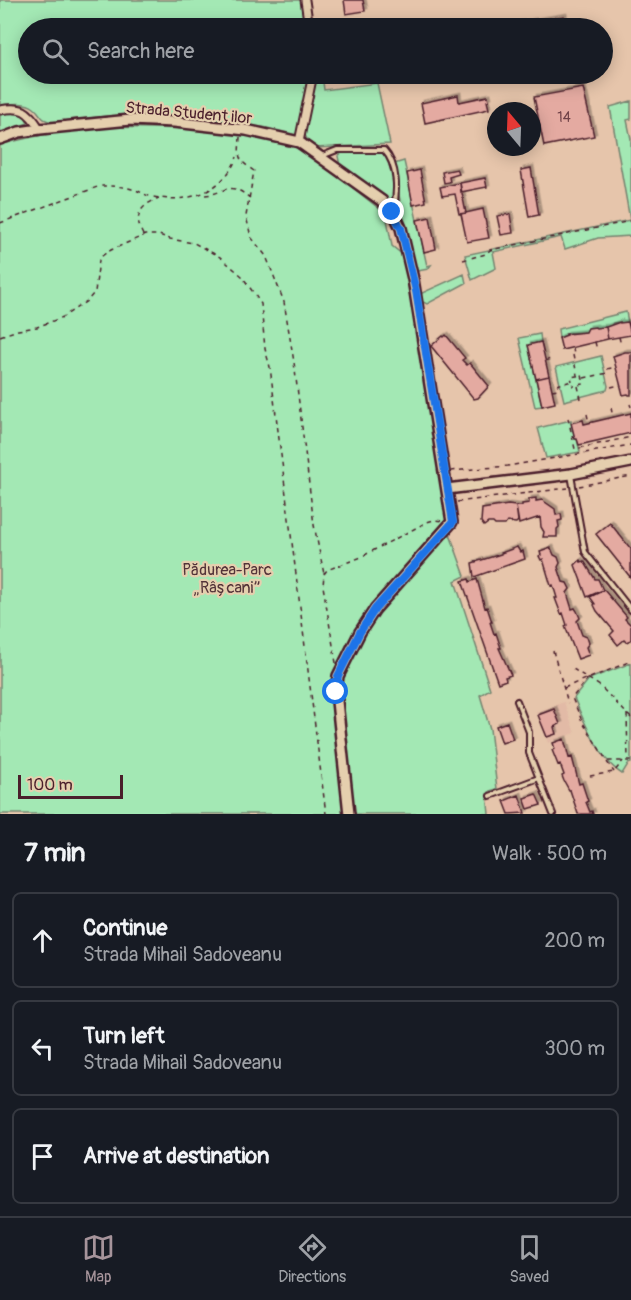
<!DOCTYPE html>
<meta charset="utf-8">
<style>
:root{--surface:#171b24;--page:#20242c;--text:#f1f3f6;--muted:#9ea1a6;--line:#363941;--accent:#a6949b}
body{margin:0;font-family:Pangolin,sans-serif;background:var(--page);color:var(--text)}
.compass{position:absolute;left:487px;top:102px;width:54px;height:54px;border-radius:50%;background:var(--surface);box-shadow:0 3px 15px #0003;rotate:341deg}
.scale{position:absolute;left:18px;bottom:15px;width:105px;box-sizing:border-box;padding-left:6px;border:3px solid #4a1f2b;border-top:0;font-size:16px;line-height:21px;white-space:nowrap;color:#4a1f2b;-webkit-text-stroke:4px #e5cfae;paint-order:stroke}
.stop{position:absolute;width:18px;height:18px;margin:-14px;border:4px solid #1a73e8;border-radius:50%;background:#fff}
.stop.end{background:#1a73e8;border-color:#fff;box-shadow:0 2px 6px #0008}
.list{margin:0;padding:0;list-style:none}
h2{display:flex;justify-content:space-between;align-items:center;height:78px;margin:0;padding:0 24px;font-size:26px}
h2 small{font-size:20px;font-weight:400;color:var(--muted)}
.list li{display:grid;grid-template-columns:39px 1fr auto;gap:18px;align-items:center;box-sizing:border-box;height:96px;margin:0 12px 12px;padding:0 12px;border:2px solid var(--line);border-radius:9px}
.list b{display:block;font-size:22px;white-space:nowrap}
.list p{margin:0;font-size:20px;white-space:nowrap;color:var(--muted)}
.list em{font-size:20px;font-style:normal;color:var(--muted)}
.icon{flex:none;width:33px;height:33px;fill:none;stroke:currentColor;stroke-width:2;stroke-linecap:round;stroke-linejoin:round}
.map{position:relative;flex:none;width:631px;height:814px;overflow:hidden}
.search{position:absolute;background:var(--surface);box-shadow:0 3px 15px #0003;left:18px;right:18px;top:18px;height:66px;display:flex;align-items:center;gap:15px;box-sizing:border-box;padding:0 21px;border-radius:33px;color:var(--muted);font-size:22px}
.sheet{height:402px;background:var(--surface)}
nav{display:flex;justify-content:space-around;align-items:center;box-sizing:border-box;height:84px;border-top:2px solid var(--line);background:var(--surface);font-size:16px;color:var(--muted)}
nav a{display:grid;justify-items:center;gap:3px}
nav .on{color:var(--accent)}
.map>svg:first-child{display:block}
.built{fill:#e2baa6}
.green{fill:#a3e8b4;stroke:#768470;stroke-width:1.5}
.building{fill:#e4aaa1;stroke:#4a1f2b;stroke-width:1.5;filter:url(#shadow)}
.lines{fill:none;stroke-linecap:round;stroke-linejoin:round}
.lane-casing{stroke:#4a1f2b;stroke-width:8}
.street-casing{stroke:#4a1f2b;stroke-width:11}
.secondary-casing{stroke:#4a1f2b;stroke-width:14}
.path{stroke:#4a1f2b;stroke-width:1.5;stroke-dasharray:4.5 4.5;stroke-linecap:butt}
.lane{stroke:#e5cfae;stroke-width:4}
.street{stroke:#e5cfae;stroke-width:7}
.secondary{stroke:#e5cfae;stroke-width:9}
.route{stroke:#1a73e8;stroke-width:8}
.labels{text-anchor:middle;stroke-width:4.5;stroke-linejoin:round;paint-order:stroke}
.number-label{font-size:14px;fill:#704248}
.street-label{font-size:16px;fill:#4a1f2b;stroke:#e5cfae}
.park-label{font-size:16px;fill:#533339;stroke:#e5cfae}
</style>
<div class="map">
<svg width="631" height="814" viewBox="0 0 631 814">
<defs>
<filter id="shadow"><feDropShadow dx="2.5" dy="-2.5" stdDeviation="0" flood-color="#0004"/></filter>
</defs>
<rect width="100%" height="100%" fill="#e6c5ab"/>
<filter id="ink" filterUnits="userSpaceOnUse"><feTurbulence type="fractalNoise" baseFrequency=".0167" numOctaves="2"/><feDisplacementMap in="SourceGraphic" scale="12" xChannelSelector="R" yChannelSelector="G"/><feConvolveMatrix kernelMatrix="1 2 1 2 8 2 1 2 1" color-interpolation-filters="sRGB"/></filter>
<g filter="url(#ink)">
<!-- built -->
<path class="built" d="M 564,702 L 575,733 L 548,743 L 536,712 Z"/>
<!-- green -->
<path class="green" d="M 0,0 L 302,0 L 306,28 L 28,28 L 28,74 L 309,74 L 301,128 L 297,135 L 263,127 L 171,117 L 138,115 L 107,116 L 53,122 C 39,120 43,115 34,108 C 25,101 10,104 0,105 Z
M 316,74 L 322,74 L 324,90 L 377,83 L 390,144 L 315,148 L 309,143 L 305,135 Z
M 631,101 L 631,119 L 627,120 L 631,139 L 631,236 L 598,238 L 565,249 L 561,237 L 493,252 L 496,268 L 472,280 L 465,255 L 630,220 L 610,107 Z
M 11,111 L 25,116 L 28,123 L 0,133 L 0,113 Z
M 110,127 L 193,129 L 245,134 L 284,141 L 316,159 L 386,214 L 392,246 L 403,255 L 451,537 L 465,576 L 455,581 L 490,689 L 480,695 L 490,729 L 497,789 L 490,791 L 487,795 L 489,814 L 0,814 L 0,145 C 39,134 70,130 110,127 Z
M 381,151 C 392,163 392,181 395,196 L 392,200 L 388,200 L 340,166 L 338,156 L 343,152 Z
M 404,161 L 427,266 L 431,265 L 428,269 L 418,271 L 413,267 L 401,218 L 401,207 L 394,164 Z
M 464,274 L 466,283 L 427,304 L 421,301 L 420,297 L 422,293 Z
M 626,312 L 628,322 L 620,323 L 619,322 L 613,323 L 610,327 L 589,328 L 586,332 L 567,333 L 567,335 L 559,338 L 558,329 Z
M 540,334 L 541,342 L 528,345 L 542,406 L 535,407 L 519,338 Z
M 601,356 L 608,386 L 607,390 L 564,401 L 556,367 Z
M 571,420 L 575,439 L 577,439 L 580,452 L 546,458 L 538,428 Z
M 631,663 L 631,763 L 628,764 L 622,774 C 600,760 584,722 574,698 L 589,679 Z"/>
<!-- building -->
<path class="building" d="M 344,0 L 363,0 L 365,11 L 346,14 Z
M 564,16 L 566,28 L 515,28 L 514,24 Z
M 583,88 L 594,136 L 544,146 L 534,97 Z
M 458,95 L 459,102 L 488,96 L 489,100 L 487,101 L 489,109 L 425,123 L 421,103 Z
M 531,168 L 539,215 L 529,217 L 521,170 Z
M 457,169 L 459,174 L 449,177 L 450,182 L 444,183 L 442,172 Z
M 420,170 L 426,202 L 413,205 L 407,173 Z
M 485,178 L 487,187 L 461,192 L 460,183 Z
M 460,183 L 466,213 L 459,214 L 455,194 L 442,196 L 440,187 Z
M 483,209 L 489,238 L 467,242 L 461,214 Z
M 510,214 L 513,233 L 501,235 L 497,216 Z
M 430,217 L 436,249 L 424,252 L 417,220 Z
M 620,322 L 620,323 L 628,322 L 631,335 L 608,339 L 606,327 Z
M 595,327 L 596,328 L 606,327 L 608,339 L 562,350 L 559,338 L 567,335 L 566,334 L 586,332 L 588,328 Z
M 446,335 L 465,358 L 462,360 L 467,365 L 470,363 L 489,386 L 478,398 L 474,399 L 431,346 L 443,336 L 444,337 Z
M 541,342 L 549,376 L 536,379 L 528,345 Z
M 625,352 L 630,352 L 631,355 L 631,395 L 629,395 L 628,394 L 623,395 L 613,356 Z
M 549,376 L 555,403 L 542,406 L 536,379 Z
M 631,413 L 631,433 L 579,445 L 577,439 L 575,439 L 571,423 L 583,420 L 584,424 Z
M 536,498 L 536,501 L 542,500 L 555,509 L 556,515 L 561,514 L 562,520 L 558,521 L 559,527 L 557,529 L 557,537 L 543,537 L 544,532 L 541,527 L 540,517 L 519,524 L 516,506 L 522,506 L 522,504 L 529,503 L 529,499 Z
M 508,505 L 516,506 L 518,521 L 516,523 L 507,522 L 505,525 L 495,525 L 493,523 L 488,523 L 484,526 L 481,522 L 482,509 Z
M 610,523 L 631,549 L 631,578 L 596,534 Z
M 517,547 L 520,552 L 523,551 L 525,559 L 474,577 L 472,563 L 501,554 L 501,553 Z
M 551,548 L 554,555 L 558,557 L 560,563 L 558,567 L 563,582 L 567,583 L 570,589 L 567,593 L 572,609 L 575,608 L 577,611 L 580,618 L 577,621 L 582,635 L 587,637 L 589,643 L 586,647 L 589,655 L 578,659 L 565,626 L 567,625 L 563,613 L 561,614 L 555,598 L 557,598 L 553,585 L 551,586 L 543,559 L 541,560 L 539,556 L 541,555 L 540,552 Z
M 580,560 L 581,562 L 584,561 L 595,579 L 598,579 L 603,590 L 587,597 L 575,565 Z
M 469,579 L 470,582 L 477,579 L 485,608 L 487,607 L 492,622 L 490,622 L 494,634 L 496,633 L 501,648 L 499,648 L 511,675 L 505,677 L 506,680 L 498,683 L 462,581 Z
M 604,590 L 627,617 L 625,619 L 631,625 L 631,640 L 626,642 L 624,640 L 618,645 L 610,635 L 614,631 L 597,611 L 594,605 L 595,604 L 590,597 Z
M 554,709 L 560,724 L 554,727 L 556,734 L 547,737 L 538,715 Z
M 507,722 L 513,739 L 502,743 L 496,726 Z
M 564,739 L 569,758 L 572,757 L 579,784 L 582,783 L 588,801 L 586,802 L 590,812 L 592,811 L 593,814 L 578,814 L 570,790 L 569,790 L 564,781 L 562,776 L 564,775 L 560,764 L 558,765 L 552,750 L 555,749 L 553,743 Z
M 536,794 L 541,805 L 528,809 L 524,798 Z
M 519,795 L 525,813 L 509,814 L 504,801 Z"/>
<g class="lines">
<!-- lane casing -->
<g class="lane-casing">
<path id="lane" d="M 322,156 L 337,150 L 384,150 C 398,165 398,192 393,211
M 571,475 L 585,552 L 631,610
M 517,701 L 529,732 L 529,753 L 553,814
M 490,796 L 539,778"/>
</g>
<!-- street casing -->
<g class="street-casing">
<path id="street" d="M 305,0 L 309,28
M 0,110 C 22,106 28,110 40,129
M 299,142 L 313,74"/>
</g>
<!-- secondary casing -->
<g class="secondary-casing">
<path id="secondary" d="M 0,139 L 19,132 L 40,129 L 130,120 L 174,122 L 246,130 L 299,142 L 382,201 L 396,217 L 401,228 L 413,279 L 452,522 L 375,609 L 360,632 L 338,676 L 336,692 L 349,814
M 447,489 L 571,474 L 631,462"/>
</g>
<!-- path -->
<path class="path" d="M 240,137 C 239,158 236,158 254,171 L 246,216 L 251,237 L 266,256 L 284,302 L 294,362 L 314,525 L 324,574
M 205,195 C 226,194 227,179 250,198
M 0,223 L 100,186 C 111,186 122,186 132,189 C 138,190 143,194 149,196 C 186,205 223,193 237,157
M 143,235 C 133,215 140,206 159,198
M 463,260 L 486,254 L 490,250 L 631,221
M 0,336 L 18,330 L 37,327 L 63,317 L 87,301 L 95,292 L 99,260 L 103,255 L 111,250 L 145,235 L 159,235 L 170,239 L 194,243 L 220,257 L 242,276 L 261,304 L 265,349 L 270,367 L 326,814
M 619,337 L 621,345
M 595,342 L 597,350
M 573,348 L 574,355
M 573,355 L 577,375
M 545,361 L 550,359
M 607,369 L 616,367
M 584,378 L 608,373
M 557,385 L 572,381 L 573,386 L 584,384 L 582,375 L 571,377 L 572,381
M 578,386 L 581,399
M 611,387 L 620,385
M 552,390 L 558,389
M 630,404 L 631,407
M 611,408 L 613,417
M 587,414 L 589,423
M 568,418 L 575,449 L 631,437
M 451,471 L 508,466 L 631,445
M 579,486 L 631,476
M 457,502 L 568,488
M 553,651 L 568,703
M 336,663 L 323,586 L 324,574 L 327,570 L 359,558 L 427,522 L 434,520 L 443,521
M 573,669 L 600,686 L 631,718
M 588,678 L 572,698 L 583,723 L 607,761 L 631,761
M 590,678 L 631,661
M 564,688 L 585,679
M 627,714 L 628,760
M 607,762 L 614,772
M 590,776 L 614,772 L 623,761"/>
<!-- lane -->
<use href="#lane" class="lane"/>
<!-- street -->
<use href="#street" class="street"/>
<!-- secondary -->
<use href="#secondary" class="secondary"/>
</g>
</g>
<g class="lines" filter="url(#ink)">
<!-- route -->
<path class="route" d="M 336,692 L 338,676 L 360,632 L 375,609 L 453,522 L 416,291 L 401,228 L 392,212"/>
</g>
<g class="labels">
<!-- number labels -->
<g class="number-label">
<text x="564" y="122">14</text>
</g>
<!-- street labels -->
<g class="street-label">
<text transform="translate(189 112) rotate(5)" y="6">Strada Studenților</text>
</g>
<!-- park labels -->
<g class="park-label">
<text x="227" y="575">Pădurea-Parc<tspan x="227" dy="18">„Râșcani”</tspan></text>
</g>
</g>
</svg>
<svg class="compass" viewBox="-18 -18 36 36"><path d="M0-13l5 13h-10z" fill="#e53935"/><path d="M0 13l5-13h-10z" fill="#9ea1a6"/></svg>
<div class="scale">100 m</div>
<div class="stop" style="left:336px;top:692px"></div>
<div class="stop end" style="left:392px;top:212px"></div>
<div class="search"><svg class="icon" aria-label="search" viewBox="0 0 24 24"><circle cx="10" cy="10" r="6"/><path d="M15 15l6 6"/></svg>Search here</div>
</div>
<section class="sheet">
<h2>7 min<small>Walk · 500 m</small></h2>
<ul class="list">
<li><svg class="icon" aria-label="ahead" viewBox="0 0 24 24"><path d="M12 20V5M6 11l6-6 6 6"/></svg><div><b>Continue</b><p>Strada Mihail Sadoveanu</p></div><em>200 m</em></li>
<li><svg class="icon" aria-label="left" viewBox="0 0 24 24"><path d="M17 20v-9H6M10 6l-5 5 5 5"/></svg><div><b>Turn left</b><p>Strada Mihail Sadoveanu</p></div><em>300 m</em></li>
<li><svg class="icon" aria-label="arrive" viewBox="0 0 24 24"><path d="M6 21V4h12l-3 4 3 4H6"/></svg><div><b>Arrive at destination</b></div></li>
</ul>
</section>
<nav>
<a class="on"><svg class="icon" aria-label="map" viewBox="0 0 24 24"><path d="M3 6l6-2 6 2 6-2v14l-6 2-6-2-6 2zM9 4v14M15 6v14"/></svg>Map</a>
<a><svg class="icon" aria-label="directions" viewBox="0 0 24 24"><path d="M12 3l9 9-9 9-9-9zM9 14v-3h6M13 9l2 2-2 2"/></svg>Directions</a>
<a><svg class="icon" aria-label="saved" viewBox="0 0 24 24"><path d="M7 4h10v16l-5-4-5 4z"/></svg>Saved</a>
</nav>
